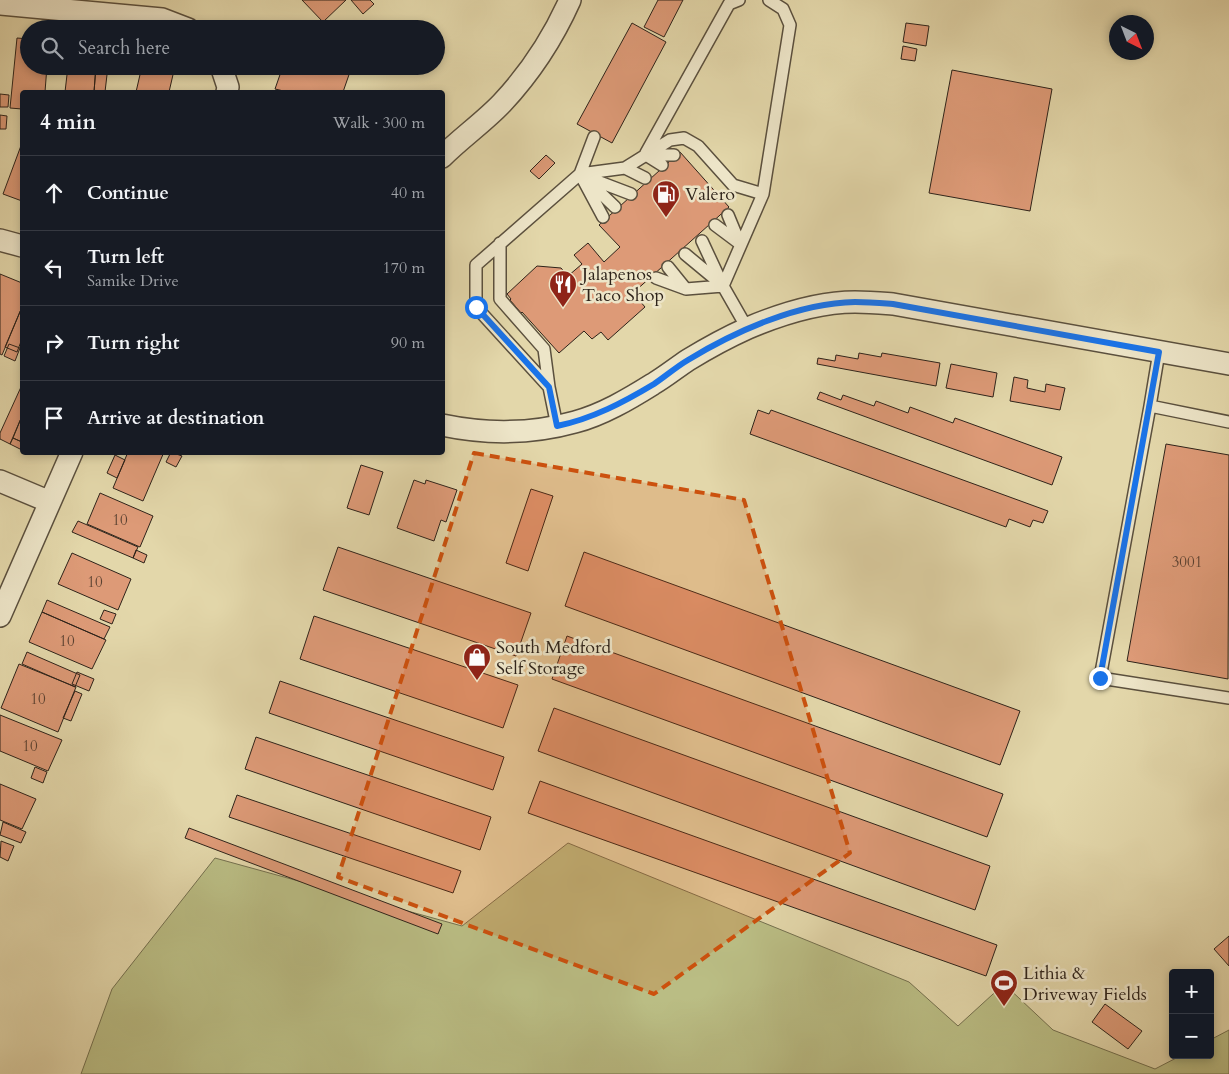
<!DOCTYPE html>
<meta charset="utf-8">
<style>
:root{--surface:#171b24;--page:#20242c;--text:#f1f3f6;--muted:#9ea1a6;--line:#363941}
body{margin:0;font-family:Cardo,serif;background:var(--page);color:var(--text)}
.controls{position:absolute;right:15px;bottom:15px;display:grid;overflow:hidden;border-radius:5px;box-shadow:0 2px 8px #0003}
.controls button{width:45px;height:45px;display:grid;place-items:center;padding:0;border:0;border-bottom:1px solid var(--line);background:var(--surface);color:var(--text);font:25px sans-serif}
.compass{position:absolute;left:1109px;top:15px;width:45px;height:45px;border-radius:50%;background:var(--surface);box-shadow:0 2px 8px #0003;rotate:138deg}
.stop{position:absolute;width:15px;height:15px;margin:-11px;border:4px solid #1a73e8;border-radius:50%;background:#fff}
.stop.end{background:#1a73e8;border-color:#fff;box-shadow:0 1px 5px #0008}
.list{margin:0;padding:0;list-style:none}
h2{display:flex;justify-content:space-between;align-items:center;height:65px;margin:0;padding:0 20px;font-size:21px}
h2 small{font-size:16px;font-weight:400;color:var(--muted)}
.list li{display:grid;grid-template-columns:32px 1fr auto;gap:15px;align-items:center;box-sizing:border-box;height:75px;padding:0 20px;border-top:1px solid var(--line)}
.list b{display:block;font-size:19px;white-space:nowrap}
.list p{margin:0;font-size:16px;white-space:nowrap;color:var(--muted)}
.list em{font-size:16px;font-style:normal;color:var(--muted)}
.icon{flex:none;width:28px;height:28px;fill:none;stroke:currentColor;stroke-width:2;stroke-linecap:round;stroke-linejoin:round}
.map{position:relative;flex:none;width:1229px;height:1074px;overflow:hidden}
.search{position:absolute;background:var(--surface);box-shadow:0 2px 8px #0003;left:20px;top:20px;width:425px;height:55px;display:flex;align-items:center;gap:12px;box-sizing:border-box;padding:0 18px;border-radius:28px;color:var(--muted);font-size:19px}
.panel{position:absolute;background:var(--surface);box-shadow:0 2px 8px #0003;left:20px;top:90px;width:425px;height:365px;border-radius:5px}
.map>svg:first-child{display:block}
.green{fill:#babd84;stroke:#74704f}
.building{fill:#dd9a77;stroke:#2e231a}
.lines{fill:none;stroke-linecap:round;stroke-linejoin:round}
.service-casing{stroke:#5b503e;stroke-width:14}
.minor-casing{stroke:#5b503e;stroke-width:24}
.service{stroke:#ede5c8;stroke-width:11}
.minor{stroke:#ede5c8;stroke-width:21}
.route{stroke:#1a73e8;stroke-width:6}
.marked{fill:#cc510e;fill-opacity:0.2;stroke:#cc510e;stroke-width:4;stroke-dasharray:10 6;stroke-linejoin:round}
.labels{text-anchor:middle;stroke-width:5;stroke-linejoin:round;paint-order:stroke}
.number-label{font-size:15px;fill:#5a4131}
.poi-label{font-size:18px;fill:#2e231a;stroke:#ede5c8;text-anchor:start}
</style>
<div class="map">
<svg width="1229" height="1074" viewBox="0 0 1229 1074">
<rect width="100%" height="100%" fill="#e3d7aa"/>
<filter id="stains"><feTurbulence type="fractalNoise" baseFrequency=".004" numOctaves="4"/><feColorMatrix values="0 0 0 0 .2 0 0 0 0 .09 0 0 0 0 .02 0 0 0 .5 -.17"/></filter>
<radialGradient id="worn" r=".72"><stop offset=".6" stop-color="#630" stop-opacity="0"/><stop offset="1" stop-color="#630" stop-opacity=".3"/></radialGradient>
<!-- green -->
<path class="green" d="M 568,843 L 909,982 L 958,1026 L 1004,984 L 1053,1030 L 1155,1069 L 1182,1055 L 1210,1055 L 1210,1040 L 1229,1030 L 1229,1074 L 81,1074 L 112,989 L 215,858 L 462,926 Z"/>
<!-- building -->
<path class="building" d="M 302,0 L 346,0 L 323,22 Z
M 351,0 L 370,0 L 374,4 L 363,14 Z
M 658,0 L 683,0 L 664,37 L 644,27 Z
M 632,23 L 666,42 L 612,143 L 577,124 Z
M 906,23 L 929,26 L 926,46 L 903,42 Z
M 17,38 L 29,39 L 29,66 L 47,66 L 45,92 L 22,92 L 22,109 L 10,108 Z
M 903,46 L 917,49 L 915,61 L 901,59 Z
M 68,66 L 96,66 L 94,92 L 65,92 Z
M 96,66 L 108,66 L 105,92 L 94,92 Z
M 142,66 L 175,66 L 169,92 L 136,92 Z
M 283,66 L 352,66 L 343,92 L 288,92 L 275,89 Z
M 952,70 L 1052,89 L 1030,211 L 929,193 Z
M 0,94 L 9,95 L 8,107 L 0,107 Z
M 0,115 L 7,116 L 6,129 L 0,129 Z
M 22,143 L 22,201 L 3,194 Z
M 680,152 L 729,207 L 633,293 L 645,307 L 608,340 L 601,332 L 592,339 L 584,331 L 559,353 L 522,312 L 521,313 L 510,300 L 511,299 L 507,294 L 537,266 L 561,268 L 568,276 L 582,264 L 574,255 L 588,243 L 604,262 L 620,247 L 599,225 Z
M 546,155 L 555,163 L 539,179 L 530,171 Z
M 0,274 L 22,283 L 22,307 L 2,355 L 0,354 Z
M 22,307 L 22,339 L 17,352 L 5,347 Z
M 9,344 L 20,348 L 15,361 L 4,356 Z
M 859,353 L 881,357 L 882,353 L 940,363 L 936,386 L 817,364 L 818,358 L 835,361 L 836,355 L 858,359 Z
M 951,364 L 997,373 L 993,397 L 946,388 Z
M 1014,377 L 1028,380 L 1027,388 L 1045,392 L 1046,384 L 1065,388 L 1060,410 L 1010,401 Z
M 21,387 L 22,388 L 22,416 L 10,444 L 0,439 L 0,433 Z
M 820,392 L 841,400 L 843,395 L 874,406 L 876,401 L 908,413 L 910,407 L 953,423 L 955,418 L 1062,457 L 1052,485 L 817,399 Z
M 758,410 L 769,414 L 771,410 L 1048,511 L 1043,523 L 1033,520 L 1030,527 L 1009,519 L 1006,527 L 750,434 Z
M 22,416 L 22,442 L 13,438 Z
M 13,438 L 22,442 L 22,450 L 10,444 Z
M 1166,444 L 1229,455 L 1228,679 L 1127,661 Z
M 128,452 L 164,452 L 143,501 L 113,488 Z
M 171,452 L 182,456 L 176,467 L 166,462 Z
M 115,455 L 125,460 L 117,478 L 107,473 Z
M 361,465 L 383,472 L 369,515 L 347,508 Z
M 414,480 L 425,484 L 426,480 L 457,490 L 446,522 L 441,520 L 434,541 L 397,528 Z
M 531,489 L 553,496 L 528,571 L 506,563 Z
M 100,493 L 153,516 L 140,547 L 87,524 Z
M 78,521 L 138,547 L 133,558 L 72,532 Z
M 338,547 L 531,613 L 516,656 L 323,590 Z
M 136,550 L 147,555 L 144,563 L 133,558 Z
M 584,552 L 1020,711 L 1000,765 L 565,606 Z
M 72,553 L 131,579 L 118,610 L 58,584 Z
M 47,600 L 110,627 L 104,639 L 42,612 Z
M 104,610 L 116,614 L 112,624 L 100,619 Z
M 42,612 L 106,640 L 92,669 L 29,642 Z
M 314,616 L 518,685 L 503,728 L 300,659 Z
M 567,636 L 1003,794 L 987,837 L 552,679 Z
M 27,652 L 80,675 L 75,687 L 22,664 Z
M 19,664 L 76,687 L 58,732 L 1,708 Z
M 77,672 L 94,679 L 89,691 L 72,684 Z
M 280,681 L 504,757 L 493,790 L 269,713 Z
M 75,691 L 82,694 L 71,721 L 63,718 Z
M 554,708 L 990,866 L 975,910 L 538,751 Z
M 0,715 L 62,740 L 48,771 L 0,751 Z
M 256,737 L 491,817 L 480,850 L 245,769 Z
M 35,767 L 47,772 L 43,783 L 31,778 Z
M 540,781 L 997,945 L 986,976 L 528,813 Z
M 0,784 L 36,799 L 22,829 L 0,820 Z
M 237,795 L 461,871 L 453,893 L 229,817 Z
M 3,822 L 26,832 L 21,843 L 0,835 Z
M 189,828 L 442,924 L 438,934 L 185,838 Z
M 1,841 L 14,846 L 8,861 L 0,857 Z
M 1229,936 L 1229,966 L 1214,949 Z
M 1105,1004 L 1142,1031 L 1128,1049 L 1092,1022 Z"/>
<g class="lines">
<!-- service casing -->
<g class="service-casing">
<path id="service" d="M 646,153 L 729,4 L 739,0
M 646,155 L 674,155
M 646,155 L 662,165
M 625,168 L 645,178
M 580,174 L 625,168 L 670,140 L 684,138 L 698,146 L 733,185 L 763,194
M 580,174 L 603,217
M 581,175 L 631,194
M 587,180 L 615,207
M 728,215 L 740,244
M 715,225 L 739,243
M 702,241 L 723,286
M 500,243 L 500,299 L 544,349 L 549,387
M 685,254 L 720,283
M 668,267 L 685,288
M 656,278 L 686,289 L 723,286
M 747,328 L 723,286 L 763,194 L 790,25 L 783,9 L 769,0
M 1150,406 L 1159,352
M 1229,422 L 1150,406 L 1100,678 L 1229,698
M 557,426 L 549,387 L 476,307 L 476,265 L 580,174 L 594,137"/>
</g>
<!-- minor casing -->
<g class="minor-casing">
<path id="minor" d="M 0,4 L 162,19 L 188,29
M 221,66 L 228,87 L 227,92
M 442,157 C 461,138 484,122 502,103 C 531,72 553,38 570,0
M 0,240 L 22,246
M 442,425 C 485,434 532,434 575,422 C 602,415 629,399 653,384 C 665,377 676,368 688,360 C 706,349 728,337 748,328 C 781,314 819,302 855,302 C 868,302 880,303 893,304 L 1229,364
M 0,481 L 50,502
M 0,616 L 72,452"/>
</g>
<!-- service -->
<use href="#service" class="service"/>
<!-- minor -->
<use href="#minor" class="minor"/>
</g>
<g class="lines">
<!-- route -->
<path class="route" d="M 476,307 L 549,387 L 557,426 C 592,419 624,402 654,384 C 666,376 676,367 688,360 C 736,331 798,303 855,302 C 868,302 880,303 893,304 L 1159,352 L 1100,678"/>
</g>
<!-- marked area -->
<path class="marked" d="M 474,453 L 744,500 L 850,853 L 654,994 L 338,877 Z"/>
<!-- icons -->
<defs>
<g id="fuel-pin" transform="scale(1.4375)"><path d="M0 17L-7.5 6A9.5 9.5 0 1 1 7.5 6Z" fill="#8f2418" stroke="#ede5c8"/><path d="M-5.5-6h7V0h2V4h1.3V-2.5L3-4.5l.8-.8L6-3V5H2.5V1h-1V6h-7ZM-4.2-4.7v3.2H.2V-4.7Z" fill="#fff"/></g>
<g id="restaurant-pin" transform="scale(1.4375)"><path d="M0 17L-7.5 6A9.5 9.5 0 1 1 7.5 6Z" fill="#8f2418" stroke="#ede5c8"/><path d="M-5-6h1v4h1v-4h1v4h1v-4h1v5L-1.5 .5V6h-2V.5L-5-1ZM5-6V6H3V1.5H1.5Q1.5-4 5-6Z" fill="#fff"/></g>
<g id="shop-pin" transform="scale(1.4375)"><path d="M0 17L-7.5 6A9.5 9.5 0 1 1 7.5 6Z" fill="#8f2418" stroke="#ede5c8"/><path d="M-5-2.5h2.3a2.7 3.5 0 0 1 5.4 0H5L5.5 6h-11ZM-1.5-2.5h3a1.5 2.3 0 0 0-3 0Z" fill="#fff"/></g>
<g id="stadium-pin" transform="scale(1.4375)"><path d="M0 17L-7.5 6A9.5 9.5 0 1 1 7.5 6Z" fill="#8f2418" stroke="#ede5c8"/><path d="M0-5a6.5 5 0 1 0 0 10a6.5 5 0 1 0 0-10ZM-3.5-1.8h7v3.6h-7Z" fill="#fff"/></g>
</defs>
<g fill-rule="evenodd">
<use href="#fuel-pin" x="666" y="194"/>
<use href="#restaurant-pin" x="563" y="284"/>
<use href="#shop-pin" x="477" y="657"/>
<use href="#stadium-pin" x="1004" y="983"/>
</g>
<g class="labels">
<!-- number labels -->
<g class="number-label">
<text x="120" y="525">10</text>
<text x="1187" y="567">3001</text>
<text x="95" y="587">10</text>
<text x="67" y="646">10</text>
<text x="38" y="704">10</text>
<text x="30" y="751">10</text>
</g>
<!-- poi labels -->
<g class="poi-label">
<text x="685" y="200">Valero</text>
<text x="582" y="280">Jalapenos<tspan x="582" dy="21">Taco Shop</tspan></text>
<text x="496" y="653">South Medford<tspan x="496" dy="21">Self Storage</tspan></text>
<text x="1023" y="979">Lithia &amp;<tspan x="1023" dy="21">Driveway Fields</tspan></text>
</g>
</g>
<rect width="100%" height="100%" filter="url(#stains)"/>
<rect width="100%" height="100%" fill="url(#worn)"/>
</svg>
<div class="controls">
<button>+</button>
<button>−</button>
</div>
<svg class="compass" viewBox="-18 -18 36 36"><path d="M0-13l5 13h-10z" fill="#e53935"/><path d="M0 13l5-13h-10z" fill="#9ea1a6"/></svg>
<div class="stop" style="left:476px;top:307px"></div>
<div class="stop end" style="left:1100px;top:678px"></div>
<div class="search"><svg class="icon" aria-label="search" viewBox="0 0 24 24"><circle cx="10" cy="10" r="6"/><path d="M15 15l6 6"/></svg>Search here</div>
<section class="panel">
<h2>4 min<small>Walk · 300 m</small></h2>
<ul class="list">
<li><svg class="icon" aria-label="ahead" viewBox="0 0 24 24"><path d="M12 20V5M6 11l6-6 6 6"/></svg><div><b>Continue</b></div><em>40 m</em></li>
<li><svg class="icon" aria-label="left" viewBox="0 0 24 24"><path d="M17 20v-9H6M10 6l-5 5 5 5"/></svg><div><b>Turn left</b><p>Samike Drive</p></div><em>170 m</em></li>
<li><svg class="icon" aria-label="right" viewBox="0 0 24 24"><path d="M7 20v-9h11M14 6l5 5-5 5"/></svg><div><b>Turn right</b></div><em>90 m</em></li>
<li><svg class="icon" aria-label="arrive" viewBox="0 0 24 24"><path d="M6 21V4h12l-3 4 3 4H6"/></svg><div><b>Arrive at destination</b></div></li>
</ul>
</section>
</div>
